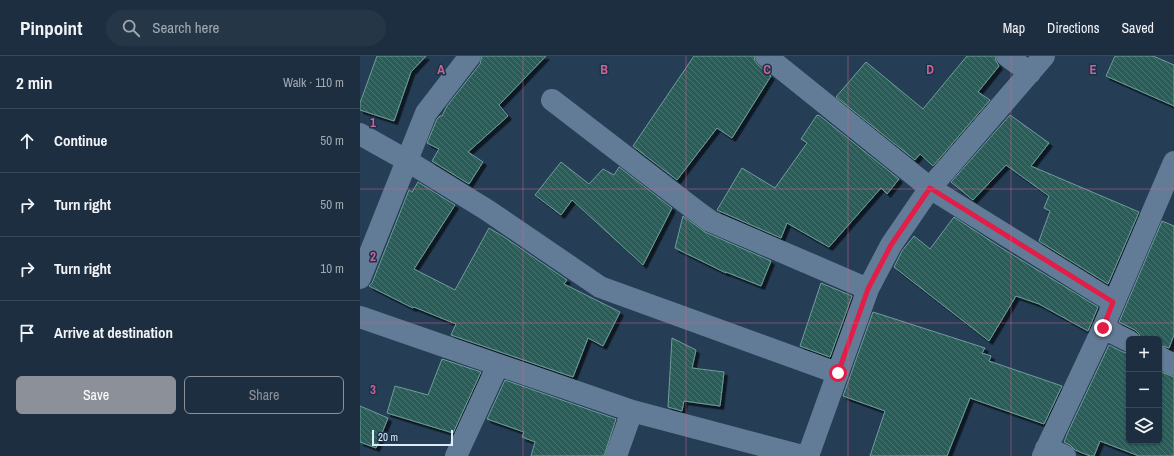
<!DOCTYPE html>
<meta charset="utf-8">
<style>
:root{--surface:#1c2e40;--page:#253647;--text:#f1f3f6;--muted:#a0a8b1;--line:#3a4a59;--accent:#8c9099}
body{margin:0;font-family:"Archivo Narrow",sans-serif;background:var(--page);color:var(--text)}
.controls{position:absolute;right:12px;bottom:12px;display:grid;overflow:hidden;border-radius:6px;box-shadow:0 1px 3px #0004}
.controls button{width:36px;height:36px;display:grid;place-items:center;padding:0;border:0;border-bottom:1px solid var(--line);background:var(--surface);color:var(--text);font:20px sans-serif}
.scale{position:absolute;left:12px;bottom:10px;width:81px;box-sizing:border-box;padding-left:4px;border:2px solid #ddebfb;border-top:0;font-size:11px;line-height:14px;white-space:nowrap;color:#ddebfb;-webkit-text-stroke:3px #1b324a;paint-order:stroke}
.stop{position:absolute;width:12px;height:12px;margin:-9px;border:3px solid #e11d48;border-radius:50%;background:#fff}
.stop.end{background:#e11d48;border-color:#fff;box-shadow:0 1px 4px #0008}
.list{margin:0;padding:0;list-style:none}
h2{display:flex;justify-content:space-between;align-items:center;height:52px;margin:0;padding:0 16px;font-size:17px}
h2 small{font-size:13px;font-weight:400;color:var(--muted)}
.list li{display:grid;grid-template-columns:26px 1fr auto;gap:12px;align-items:center;box-sizing:border-box;height:64px;padding:0 16px;border-top:1px solid var(--line)}
.list b{display:block;font-size:15px;white-space:nowrap}
.list em{font-size:13px;font-style:normal;color:var(--muted)}
.actions{display:flex;gap:8px;padding:12px 16px}
.actions a{flex:1;padding:9px 0;border:1px solid var(--accent);border-radius:6px;text-align:center;font-size:14px;color:var(--accent)}
.actions .main{background:var(--accent);color:#fff}
.icon{flex:none;width:22px;height:22px;fill:none;stroke:currentColor;stroke-width:2;stroke-linecap:round;stroke-linejoin:round}
.map{position:relative;flex:none;width:814px;height:400px;overflow:hidden}
header{display:flex;align-items:center;gap:24px;box-sizing:border-box;height:56px;padding:0 20px;background:var(--surface);border-bottom:1px solid var(--line)}
header strong{font-size:19px}
nav{display:flex;gap:22px;margin-inline-start:auto;font-size:14px}
.search{width:280px;height:36px;background:var(--page);display:flex;align-items:center;gap:10px;box-sizing:border-box;padding:0 14px;border-radius:22px;color:var(--muted);font-size:15px}
main{display:flex}
aside{flex:1;background:var(--surface)}
.map>svg:first-child{display:block}
.building{fill:url(#building-back-hatch);stroke:#6d9e9a;filter:url(#shadow)}
.lines{fill:none;stroke-linecap:round;stroke-linejoin:round}
.minor{stroke:#627c97;stroke-width:22}
.route{stroke:#e11d48;stroke-width:5}
.grid{fill:none;stroke:#cb6293;stroke-width:1;stroke-opacity:0.55}
.grid-label{font-size:13px;text-anchor:middle;font-weight:bold;fill:#cb6293;stroke:#1b324a;stroke-width:3;stroke-linejoin:round;paint-order:stroke}
</style>
<header>
<strong>Pinpoint</strong>
<div class="search"><svg class="icon" aria-label="search" viewBox="0 0 24 24"><circle cx="10" cy="10" r="6"/><path d="M15 15l6 6"/></svg>Search here</div>
<nav><a>Map</a><a>Directions</a><a>Saved</a></nav>
</header>
<main>
<aside>
<h2>2 min<small>Walk · 110 m</small></h2>
<ul class="list">
<li><svg class="icon" aria-label="ahead" viewBox="0 0 24 24"><path d="M12 20V5M6 11l6-6 6 6"/></svg><div><b>Continue</b></div><em>50 m</em></li>
<li><svg class="icon" aria-label="right" viewBox="0 0 24 24"><path d="M7 20v-9h11M14 6l5 5-5 5"/></svg><div><b>Turn right</b></div><em>50 m</em></li>
<li><svg class="icon" aria-label="right" viewBox="0 0 24 24"><path d="M7 20v-9h11M14 6l5 5-5 5"/></svg><div><b>Turn right</b></div><em>10 m</em></li>
<li><svg class="icon" aria-label="arrive" viewBox="0 0 24 24"><path d="M6 21V4h12l-3 4 3 4H6"/></svg><div><b>Arrive at destination</b></div></li>
</ul>
<div class="actions"><a class="main">Save</a><a>Share</a></div>
</aside>
<div class="map">
<svg width="814" height="400" viewBox="0 0 814 400">
<defs>
<pattern id="building-back-hatch" width="6" height="6" patternUnits="userSpaceOnUse"><rect width="6" height="6" fill="#2b5b58"/><path d="M-1 5l2 2M0 0l6 6M5-1l2 2" fill="none" stroke="#497371"/></pattern>
<filter id="shadow"><feDropShadow dx="3.5" dy="3.5" stdDeviation="0" flood-color="#0009"/></filter>
</defs>
<rect width="100%" height="100%" fill="#253d55"/>
<!-- building -->
<path class="building" d="M 17,0 L 66,0 L 51,16 L 34,65 L 0,54 L 0,47 Z
M 122,0 L 186,0 L 139,49 L 148,60 L 108,96 L 123,106 L 109,128 L 72,105 L 79,93 L 67,87 L 77,63 L 80,60 L 82,60 L 87,50 L 120,8 Z
M 334,0 L 394,0 L 395,5 L 398,9 L 411,20 L 372,82 L 357,72 L 317,124 L 273,90 Z
M 607,0 L 635,0 L 636,5 L 639,10 L 618,36 L 630,44 L 573,110 L 560,98 L 555,104 L 476,41 L 506,6 L 563,53 Z
M 755,0 L 793,0 L 814,9 L 814,50 L 746,20 Z
M 457,59 L 460,60 L 539,123 L 527,138 L 521,132 L 469,191 L 427,167 L 421,182 L 357,154 L 382,112 L 415,132 L 447,87 L 441,83 Z
M 650,59 L 689,87 L 671,110 L 779,156 L 748,228 L 679,185 L 690,155 L 684,152 L 689,140 L 646,109 L 613,144 L 591,126 Z
M 201,106 L 229,128 L 243,113 L 254,119 L 259,111 L 312,152 L 283,209 L 212,144 L 201,159 L 175,139 Z
M 58,126 L 95,149 L 54,213 L 95,234 L 129,172 L 144,181 L 207,224 L 204,228 L 260,256 L 243,290 L 228,282 L 213,321 L 91,279 L 96,268 L 54,251 L 53,252 L 9,230 L 12,227 L 49,134 L 52,136 Z
M 323,160 L 345,176 L 411,205 L 401,230 L 366,216 L 366,217 L 315,192 Z
M 594,161 L 640,191 L 738,251 L 728,275 L 679,248 L 656,240 L 629,285 L 534,211 L 542,195 L 554,180 L 570,193 Z
M 802,165 L 814,170 L 814,279 L 809,292 L 799,289 L 799,283 L 781,283 L 779,278 L 775,274 L 759,266 Z
M 461,227 L 492,240 L 470,301 L 440,290 Z
M 513,256 L 625,292 L 622,297 L 631,300 L 629,305 L 702,330 L 684,368 L 610,342 L 587,400 L 510,400 L 525,355 L 483,340 Z
M 312,282 L 336,294 L 332,312 L 364,316 L 360,350 L 324,345 L 322,355 L 308,351 Z
M 749,289 L 763,296 L 769,297 L 769,385 L 799,385 L 799,315 L 814,321 L 814,400 L 779,400 L 740,385 L 734,400 L 730,400 L 715,394 L 710,389 L 704,386 L 708,376 Z
M 82,303 L 121,316 L 93,377 L 27,357 L 35,330 L 68,339 Z
M 145,324 L 256,363 L 244,400 L 171,400 L 175,386 L 162,381 L 164,376 L 127,363 Z
M 0,350 L 28,362 L 16,392 L 0,386 Z"/>
<g class="lines">
<!-- minor -->
<path class="minor" d="M 406,0 L 570,132 L 753,246
M 647,0 L 670,17
M 192,44 L 339,157 L 350,165 L 508,233
M 0,78 L 46,104 L 127,154 L 240,231 L 477,317
M 0,222 L 66,57 L 110,0
M 0,261 L 272,355 L 442,400
M 743,272 L 769,285
M 799,301 L 814,309
M 686,392 L 705,400
M 96,400 L 138,309
M 256,400 L 272,355
M 448,400 L 508,233 L 531,189 L 570,132 L 684,0
M 683,400 L 743,272 L 814,106"/>
</g>
<g class="lines">
<!-- route -->
<path class="route" d="M 478,317 L 508,233 L 531,189 L 570,132 L 753,246 L 743,272"/>
</g>
<!-- grid -->
<path class="grid" d="M 163,0 L 163,400M 326,0 L 326,400M 488,0 L 488,400M 651,0 L 651,400M 0,133 L 814,133M 0,267 L 814,267"/>
<g class="grid-label">
<text x="81" y="18">A</text>
<text x="244" y="18">B</text>
<text x="407" y="18">C</text>
<text x="570" y="18">D</text>
<text x="733" y="18">E</text>
<text x="13" y="71">1</text>
<text x="13" y="205">2</text>
<text x="13" y="338">3</text>
</g>
</svg>
<div class="controls">
<button>+</button>
<button>−</button>
<button><svg class="icon" aria-label="layers" viewBox="0 0 24 24"><path d="M12 4l9 5-9 5-9-5zM3 14l9 5 9-5"/></svg></button>
</div>
<div class="scale">20 m</div>
<div class="stop" style="left:478px;top:317px"></div>
<div class="stop end" style="left:743px;top:272px"></div>
</div>
</main>
